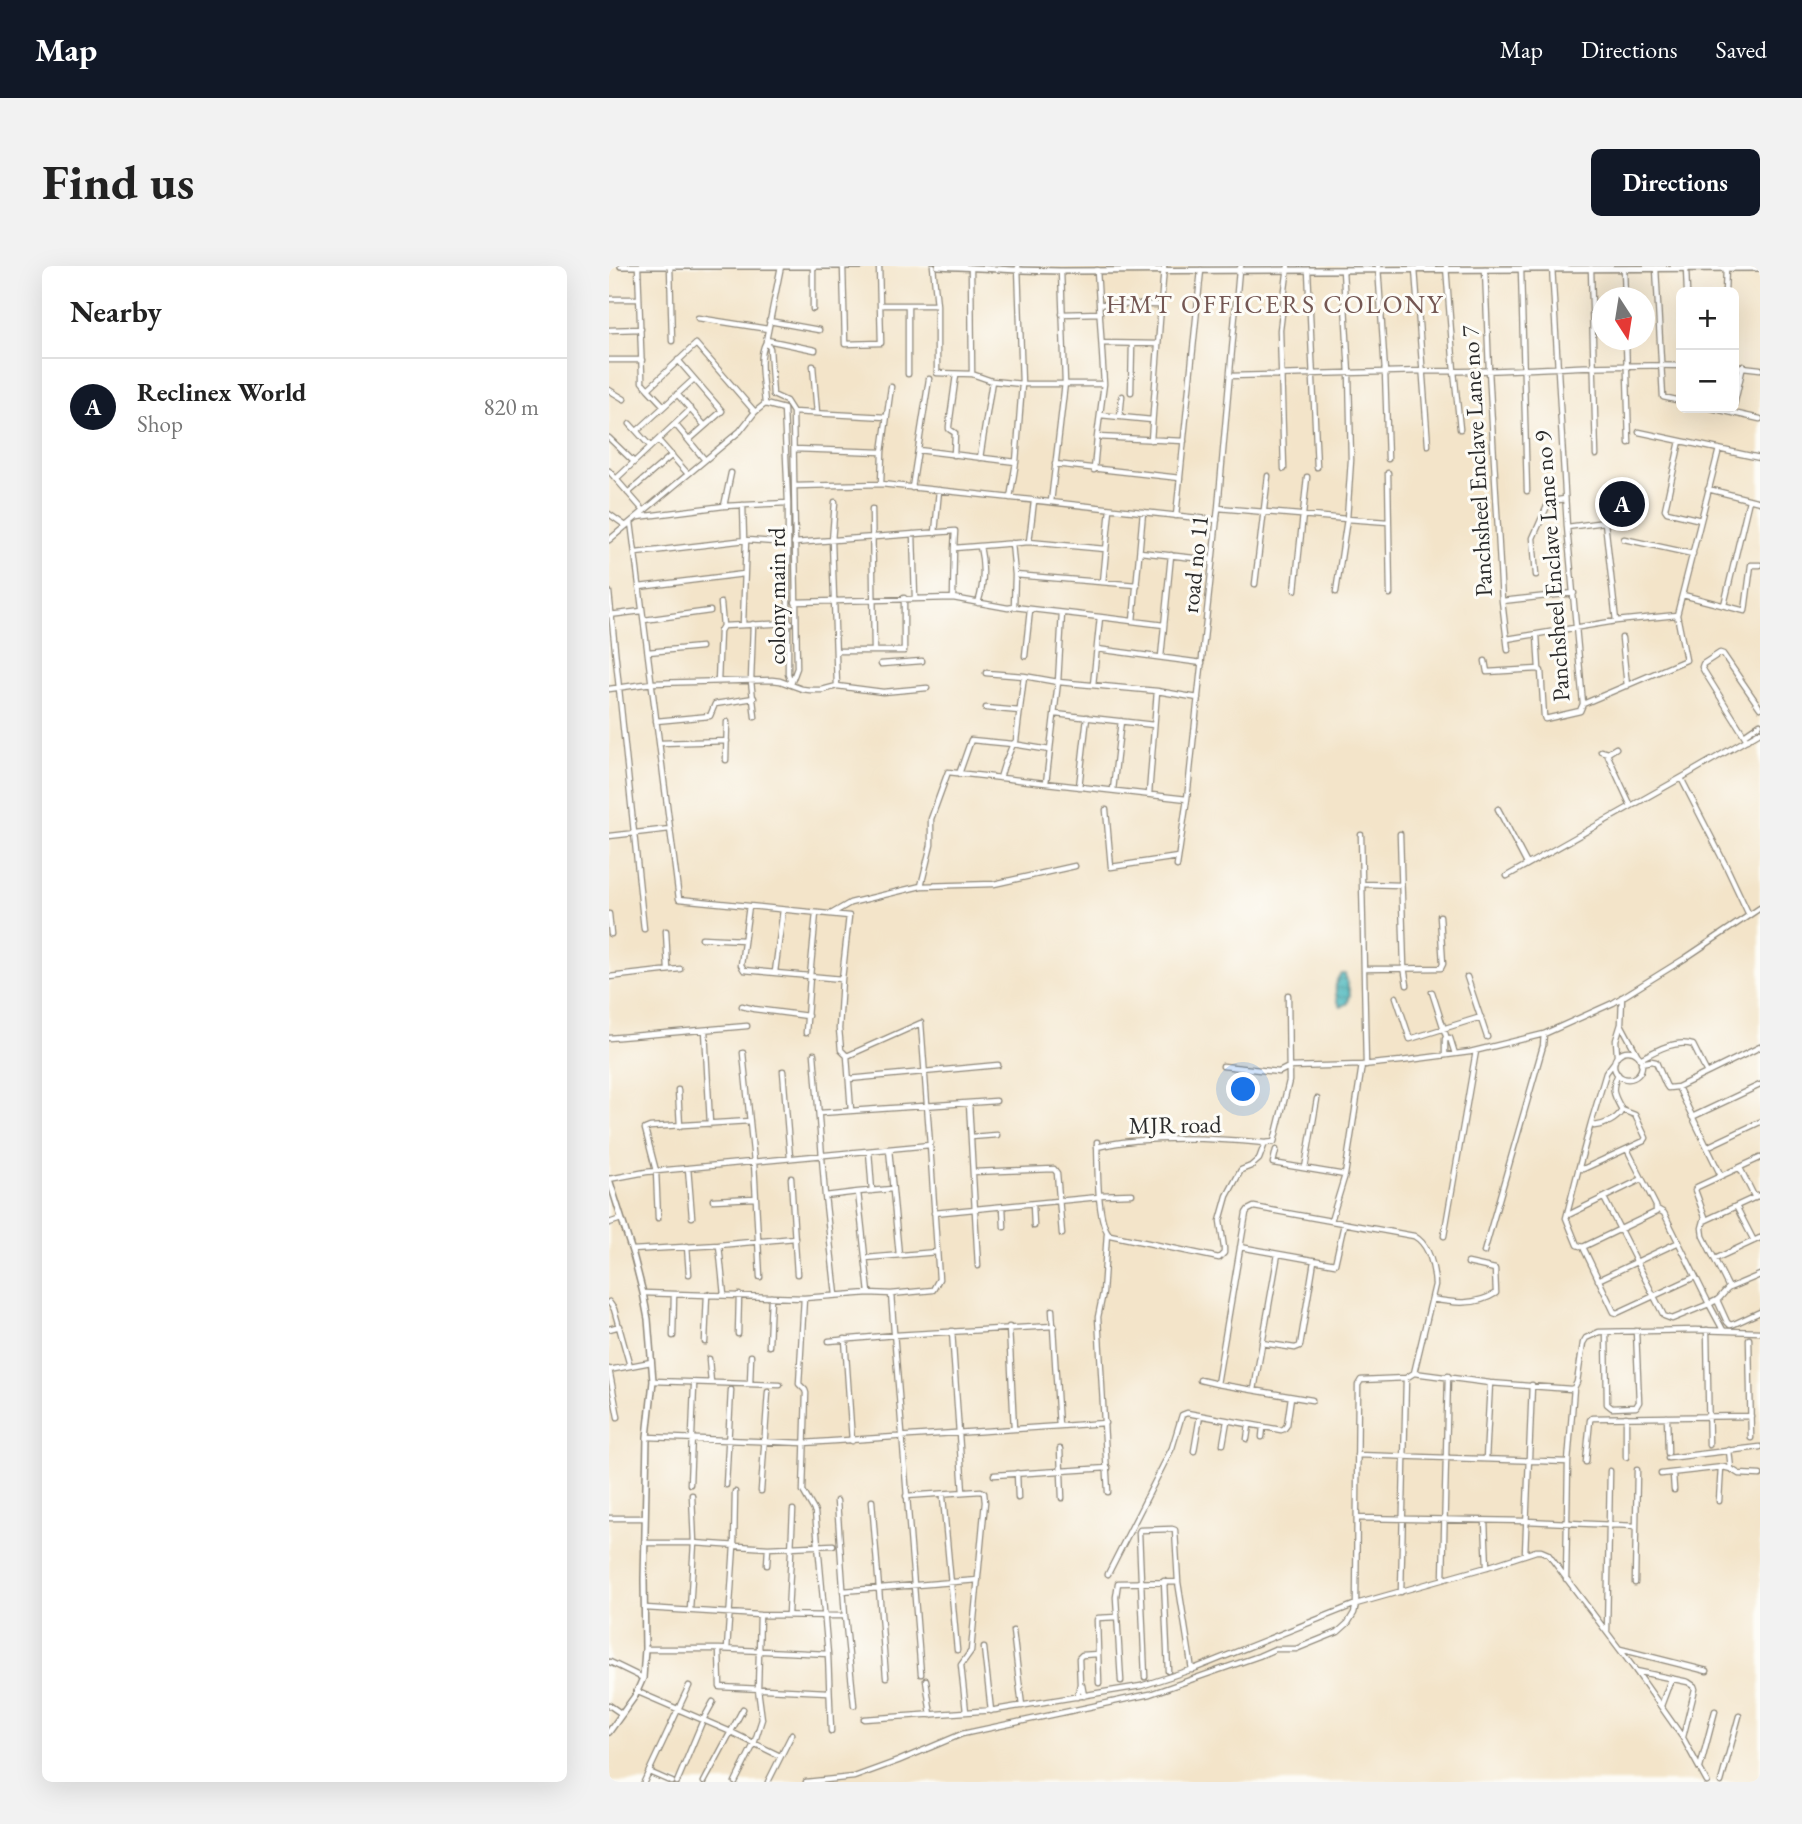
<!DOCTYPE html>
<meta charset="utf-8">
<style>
:root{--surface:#fff;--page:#f2f2f2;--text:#222;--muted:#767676;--line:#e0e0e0;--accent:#111827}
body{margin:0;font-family:"EB Garamond",serif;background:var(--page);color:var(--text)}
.controls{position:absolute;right:21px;top:21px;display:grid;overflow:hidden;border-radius:10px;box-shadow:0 7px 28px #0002}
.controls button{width:63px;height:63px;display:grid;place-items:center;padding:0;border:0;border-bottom:2px solid var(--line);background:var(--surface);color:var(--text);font:35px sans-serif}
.compass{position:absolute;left:983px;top:21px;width:63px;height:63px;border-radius:50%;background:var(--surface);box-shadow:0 7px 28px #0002;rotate:168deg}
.you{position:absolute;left:635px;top:824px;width:24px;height:24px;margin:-18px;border:5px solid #fff;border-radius:50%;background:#1a73e8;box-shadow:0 0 0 10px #1a73e833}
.badge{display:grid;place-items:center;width:46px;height:46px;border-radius:50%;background:var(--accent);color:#fff;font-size:23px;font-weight:700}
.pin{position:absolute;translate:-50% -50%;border:4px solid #fff;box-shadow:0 2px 7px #0006}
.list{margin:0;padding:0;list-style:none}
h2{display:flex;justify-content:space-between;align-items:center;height:91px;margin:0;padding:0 28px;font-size:30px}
h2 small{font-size:23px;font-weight:400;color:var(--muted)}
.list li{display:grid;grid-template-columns:46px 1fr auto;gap:21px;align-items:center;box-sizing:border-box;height:98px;padding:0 28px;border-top:2px solid var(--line)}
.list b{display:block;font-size:26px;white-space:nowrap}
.list p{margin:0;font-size:23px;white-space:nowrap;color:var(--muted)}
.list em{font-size:23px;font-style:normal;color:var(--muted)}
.map{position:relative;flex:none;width:1151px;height:1516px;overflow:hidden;border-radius:10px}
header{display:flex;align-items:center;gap:42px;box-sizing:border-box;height:98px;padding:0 35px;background:var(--accent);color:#fff}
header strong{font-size:33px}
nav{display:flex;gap:38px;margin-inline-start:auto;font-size:24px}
.intro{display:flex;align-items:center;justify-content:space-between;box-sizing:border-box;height:168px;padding:0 42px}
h1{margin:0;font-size:49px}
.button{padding:18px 32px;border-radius:10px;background:var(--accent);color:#fff;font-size:24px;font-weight:700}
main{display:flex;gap:42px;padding:0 42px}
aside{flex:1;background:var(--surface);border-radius:10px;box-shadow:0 7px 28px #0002}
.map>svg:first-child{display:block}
.water{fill:url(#water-rules);stroke:#387074;stroke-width:2}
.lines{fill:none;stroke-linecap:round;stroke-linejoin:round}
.minor-casing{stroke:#8f887a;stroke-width:7}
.tertiary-casing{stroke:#8f887a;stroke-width:8}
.minor{stroke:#fff;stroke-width:4.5}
.tertiary{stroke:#fff;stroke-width:5}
.labels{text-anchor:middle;stroke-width:6;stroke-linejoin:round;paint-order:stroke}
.street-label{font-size:24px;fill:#2b2b2b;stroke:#fdfcf7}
.neighbourhood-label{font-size:26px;letter-spacing:2px;fill:#745753;stroke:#fdfcf7}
</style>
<header>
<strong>Map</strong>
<nav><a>Map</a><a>Directions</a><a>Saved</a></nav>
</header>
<div class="intro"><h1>Find us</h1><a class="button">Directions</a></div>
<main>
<aside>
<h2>Nearby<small></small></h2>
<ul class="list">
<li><span class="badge">A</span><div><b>Reclinex World</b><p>Shop</p></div><em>820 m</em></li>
</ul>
</aside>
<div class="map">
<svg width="1151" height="1516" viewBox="0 0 1151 1516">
<defs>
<pattern id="water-rules" width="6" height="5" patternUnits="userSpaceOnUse" patternTransform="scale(1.75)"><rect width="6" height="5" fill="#46b6bc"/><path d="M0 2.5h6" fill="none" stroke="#3b9499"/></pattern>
</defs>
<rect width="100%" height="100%" fill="#fdfcf7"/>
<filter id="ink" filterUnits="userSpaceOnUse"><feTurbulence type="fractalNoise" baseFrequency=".0143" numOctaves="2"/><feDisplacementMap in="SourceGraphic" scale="14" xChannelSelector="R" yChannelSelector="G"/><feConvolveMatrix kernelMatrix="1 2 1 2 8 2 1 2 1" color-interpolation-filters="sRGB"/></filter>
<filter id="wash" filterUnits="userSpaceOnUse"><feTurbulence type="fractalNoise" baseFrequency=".00686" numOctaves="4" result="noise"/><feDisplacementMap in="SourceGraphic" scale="28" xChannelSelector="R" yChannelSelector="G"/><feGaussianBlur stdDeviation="1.57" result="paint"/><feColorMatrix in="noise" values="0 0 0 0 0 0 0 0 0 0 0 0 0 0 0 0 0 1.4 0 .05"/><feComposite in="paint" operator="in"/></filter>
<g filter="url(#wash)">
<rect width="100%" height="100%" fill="#f3e4c9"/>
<!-- water -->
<path class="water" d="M 732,708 L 736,708 L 741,728 L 739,737 L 732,741 C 726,733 724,715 732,708 Z"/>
</g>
<g filter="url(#ink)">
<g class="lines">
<!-- minor casing -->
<g class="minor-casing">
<path id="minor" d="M 172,0 L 157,75 L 161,82 L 164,129 L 177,135 L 184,146 L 188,402 L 182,418
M 234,0 L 236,78 L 272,77 L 270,0
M 324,0 L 328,39 L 328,107 L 363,108 L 383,115
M 769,0 L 776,106 L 779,193
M 837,0 L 845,105 L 851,163
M 29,1 L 33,110 L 33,116 L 39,123
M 61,1 L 63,75
M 362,2 L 363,108
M 982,2 L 987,189
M 1047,2 L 1054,131 L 1072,135
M 1077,2 L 1078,26
M 806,3 L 819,179
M 876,3 L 880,104 L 893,335 L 899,384
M 912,3 L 918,225
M 1015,3 L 1016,32
M 699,4 L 708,201
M 1116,26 L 1117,2
M 0,33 L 30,33
M 490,38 L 552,39
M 271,39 L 328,39
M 299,39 L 299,108
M 204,43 L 204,1
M 453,48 L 491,47
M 89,52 L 159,63
M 160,55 L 210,64
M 0,64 L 32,63
M 158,74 L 206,84
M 1017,74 L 1020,177
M 493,77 L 549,78
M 0,94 L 33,94
M 69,94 L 113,145 L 80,174
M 204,100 L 208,147
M 1125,100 L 1151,103
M 621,110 L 814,105 C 900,107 986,97 1072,100
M 0,124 L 15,133
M 522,126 L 523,78
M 68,128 L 96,160
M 156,138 L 175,143 L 179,237 L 179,408 L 182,417
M 156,138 C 155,120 148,92 157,76
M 55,140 L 39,123 L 87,78 L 146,146
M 1125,140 L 1134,100
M 1102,142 L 1151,153
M 184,146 L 277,151
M 491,149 L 543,154
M 511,151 L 513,130
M 21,158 L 41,180
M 66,158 L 96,194
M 28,165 L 85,113
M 1030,166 L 1151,192
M 488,171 L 495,118 L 488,4
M 0,172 L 25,196
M 49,174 L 79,208
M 542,174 L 555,0
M 1071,175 L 1056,243 L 1058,246 L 1092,254
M 185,183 L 273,186
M 309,184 L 407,196
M 345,189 L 346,167 L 340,163 L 340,160 L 347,109
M 371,192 L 383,115 L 413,118 L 495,118
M 446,198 L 571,212
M 675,203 L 671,64 L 679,0
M 485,204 L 488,171 L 575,175
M 0,205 L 35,245
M 779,207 L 781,328
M 7,213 L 82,143
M 272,218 L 273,186 L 282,121
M 186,220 L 272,218 L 608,254
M 303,222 L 320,113
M 1099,223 L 1151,236
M 19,227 L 63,189
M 401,232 L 407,196 L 413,118 L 409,0
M 226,236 L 223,275 L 228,420
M 442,236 L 456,117 L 452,5
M 134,239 L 135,274
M 115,240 L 122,207
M 609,242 L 738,253 L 742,194 L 740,108 L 734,4
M 263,243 L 265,384
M 0,248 L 17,260
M 567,250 L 592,4
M 29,251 L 115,240 L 179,237
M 22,256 L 70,633 L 240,650 L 233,713 L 230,763 L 232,784 L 238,790 L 242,845
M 996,257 L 1007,255
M 958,261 L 996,256 L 1007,355
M 326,267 L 330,224
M 304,268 L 306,332
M 1015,273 L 1084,288
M 0,274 L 131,165 L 146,146 L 156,138
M 420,276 L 425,235
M 185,277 L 346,265 L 345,282 L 420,276 L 496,283
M 403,277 L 406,309 L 405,341
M 531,286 L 603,294
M 27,287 L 137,274 L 179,277
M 406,309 L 528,319
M 927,309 L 924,272 L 939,238 L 942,235 L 956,233
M 494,316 L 501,243
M 646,318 L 659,210
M 30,321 L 135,308
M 686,324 L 698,211
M 0,326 L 35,663
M 727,326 L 738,253 L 779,256
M 1074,329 L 1136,345 L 1142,299 L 1151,299
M 344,332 L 345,282
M 893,335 L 965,327
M 186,336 L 344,332 L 399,342 L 405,341 L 491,351 L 484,419
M 112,337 L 114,360
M 369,337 C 375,319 375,298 371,280
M 1115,339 L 1140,234
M 0,349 L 33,345
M 491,351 L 555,359
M 35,354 L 101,345
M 524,355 L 534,246
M 134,358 L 137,274
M 144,358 L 142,415 L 146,451
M 928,369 L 930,403
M 1013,372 L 1018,420
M 898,373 L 1007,355 L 1068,349 L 1110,183
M 488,383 L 593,397
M 228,385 L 295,385 L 295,332
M 39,386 L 92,381
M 416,390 L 421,344
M 552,391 L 562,289
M 876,395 L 878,406 L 930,403 L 932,405 L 935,450 L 936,453 L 971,445 L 974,438 L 958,261 L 943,0
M 272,398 L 313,395
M 415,410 L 449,416 L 453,347
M 109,416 L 111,365 L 114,360 L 182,357
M 0,423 L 43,417 L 163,414 L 171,415 L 193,423 L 201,424 L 213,424 L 228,420 L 274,426 L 318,422
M 974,438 L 1077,394 L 1068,349
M 377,442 L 411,445
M 446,448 L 545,459
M 47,455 L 101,450 L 106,438 L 145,432
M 1135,469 L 1151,458
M 1138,474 L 1095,405 L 1093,401 L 1094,398 L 1111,387 L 1114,388 L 1151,442
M 51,477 L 118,475
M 1007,482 L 999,487 L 999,490 L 1022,540
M 992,485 L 999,487
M 117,494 L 118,456
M 350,508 L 362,474 L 404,478 L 407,475 L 415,410 L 377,407
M 391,512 L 395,499 L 404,478 L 441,484
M 1072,512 L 1117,600 L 1140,649
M 437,517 L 449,416 L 548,425 L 589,432
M 470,521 L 478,451
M 504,524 L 512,455
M 540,528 L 548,425
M 889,543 L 918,598
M 497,544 L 502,601 L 569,591
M 791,568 L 795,701 L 798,719
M 752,569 L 757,799
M 0,570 L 61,563
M 568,600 L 578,533 L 609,242 L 630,4 L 632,0
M 898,610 L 1079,508 L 1151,466
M 753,618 L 792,619
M 312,620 L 385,618 L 466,600
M 140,640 L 132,699 L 135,704 L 233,713
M 0,648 L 2,668
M 222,648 L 241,637 L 312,620 L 322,579 L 322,553 L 339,506 L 578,533
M 57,665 L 59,704
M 93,672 L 135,674
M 755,703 L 832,702 L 834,698 L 831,650
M 166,706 L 174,644
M 0,711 L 71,703
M 858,711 L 878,771
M 823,726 L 838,773
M 787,731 L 801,773 L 872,751
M 133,740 L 145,743 L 199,750
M 1012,758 L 1028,788
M 96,764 L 101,858
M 197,767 L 201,710 L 207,647
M 0,772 L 138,760
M1005 799a14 14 0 1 1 28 0a14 14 0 1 1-28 0Z
M 134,787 L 145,896 L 151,1011
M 205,788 L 216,930 L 227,1029
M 836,789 L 836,773 L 841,772 L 846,788
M 238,790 L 312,757 L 321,879
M 1008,790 L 1007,774 L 1012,758 L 1013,731
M 1031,793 C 1046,785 1067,773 1084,779 L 1098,807 L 1151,781
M 1006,795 L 997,807 L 982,857 L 985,860 C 995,859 1008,854 1013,844 C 1005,829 1001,825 1009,808
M 1032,797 L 1042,795 L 1047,796 L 1057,819 L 1059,822 L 1069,821 L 1112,910
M 614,800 L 670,806 L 680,801 L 753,799 L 792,795 L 861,786 L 935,768 L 1004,737 L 1075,693 L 1151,642
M 174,805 L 181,892
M 240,813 L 389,799
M 1069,821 L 1098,807
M 69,824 L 71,860
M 360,837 L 369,1000
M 211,847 L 387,835
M 1083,851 L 1151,819
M 982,857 L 970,901 L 974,903 L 1035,875 L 1037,872 L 1026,849 L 1013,844
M 362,871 L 388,869
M 488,876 C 489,896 487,957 501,969 L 610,992 L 615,987 L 615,982 L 611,955 L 618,930 L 632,904 L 642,900 L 650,893 L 656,877
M 488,881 C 537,869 606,872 656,877 L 665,876 L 680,815 L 679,729
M 1098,881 L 1151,856
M 280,883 L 290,989
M 667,884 L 664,897 L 736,909
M 260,885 L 263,925
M 1151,892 L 1088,921 L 1086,924 L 1096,951 L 1093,962 L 1094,970 L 1120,1022 C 1115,1025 1113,1031 1108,1034 L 1118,1056 L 1121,1059 L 1125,1058 L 1151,1046
M 970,901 L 957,952 L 968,979 L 974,981 L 1047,946 L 1047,940 L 1018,883
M 79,902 L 83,951
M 696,902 L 708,833
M 1131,902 L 1146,932
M 364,906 L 445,903 L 448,907 L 453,968
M 182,912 L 188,1008
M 0,913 L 37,906 L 321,879 L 330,1013 L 324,1024 L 282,1028 L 260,1027 L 195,1032 L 34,1027
M 249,926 L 283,923
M 490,929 L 523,928
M 216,930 L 249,926 L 260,1027
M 995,932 L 1055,1050 L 1063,1053 L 1100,1038 L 1055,947 L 1048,943
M 104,934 L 146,932
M 424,938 L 425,960
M 1127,940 L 1145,975
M 394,941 L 395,961
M 325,947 L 490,931
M 959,949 L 1033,913
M 49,952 L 47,905 L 36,863 L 41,861 L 141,855
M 722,955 L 736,909 L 753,799
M 1095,955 L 1151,929
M 0,957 L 12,953
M 498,967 L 494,1027 L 489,1051 L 499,1226
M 835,970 L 867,785
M 110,979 L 115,1029
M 78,980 L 80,1008
M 631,981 L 726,998 L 735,958
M 974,981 L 1005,1046 L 1008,1047 L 1086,1011
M 23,984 L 110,979 L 186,972
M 875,986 L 934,780 L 935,768
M 257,992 L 328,986
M 1106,993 L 1151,972
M 989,1014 L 1070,976
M 1120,1022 L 1151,1009
M 282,1028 L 312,1408
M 195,1032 L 190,1118 L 196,1124 L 197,1127 L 194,1225 L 206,1246 L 219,1388
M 823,1033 C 844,1037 867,1040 887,1027 L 886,1003 L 859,997
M 1108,1034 L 1100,1038 L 1114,1064
M 0,1036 L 5,1043 L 21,1100
M 443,1044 L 450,1160
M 400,1061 L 405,1163
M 0,1063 L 11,1060
M 1098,1064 L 1100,1179
M 343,1065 L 354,1226
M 997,1066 L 998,1138 L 1003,1142 L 1027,1141 L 1030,1136 L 1027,1065
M 129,1068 L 130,1029
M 64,1070 L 65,1028
M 236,1073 L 243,1175
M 1140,1073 L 1142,1172
M 220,1075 L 286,1069 L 445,1060
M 96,1076 L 98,1028
M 653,1077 L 686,1082 L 691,1080 L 705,995
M 160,1080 L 162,1031
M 100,1093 L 102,1117
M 0,1103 L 9,1151
M 0,1104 L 42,1096
M 591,1114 L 608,1118 L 703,1134
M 44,1115 L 171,1119
M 141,1118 L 142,1090
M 608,1118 L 637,947 L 639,944 L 645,941 L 805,970 C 821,979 825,1002 826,1019 L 805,1107
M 645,1124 L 669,988
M 1017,1151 L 1017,1191
M 1058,1151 L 1059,1187
M 38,1171 L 195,1177 L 496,1157
M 653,1171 L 654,1161
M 638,1173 L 640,1159
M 614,1178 L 618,1155
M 451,1183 L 453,1232
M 1120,1184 L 1122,1203
M 585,1185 L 591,1150
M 748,1189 L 959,1196
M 1059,1192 L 1151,1181
M 877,1193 L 881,1117
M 977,1196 L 981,1154 L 983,1152 L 1142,1150
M 408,1207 L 409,1232
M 1052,1208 L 1114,1201 L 1122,1203 L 1130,1208 L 1151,1209
M 1064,1208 L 1065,1224
M 385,1209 L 499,1202
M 81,1218 L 85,1120
M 117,1219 L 122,1124
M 152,1225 L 159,1126
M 297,1230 L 372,1225 L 375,1227 L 376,1236 L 362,1385 L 352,1399 L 357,1446
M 334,1231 L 348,1384
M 228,1235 L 236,1350 L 245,1439
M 263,1235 L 277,1411
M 1110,1235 L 1112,1201
M 0,1252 L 36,1252
M 749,1252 L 917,1255 L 1027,1260
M 876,1255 L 878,1301
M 36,1277 L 85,1277 L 159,1282 L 224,1279
M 916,1288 L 923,1119
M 158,1299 L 159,1282
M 499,1308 L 563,1182 L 573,1149 L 578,1147 L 672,1164 L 675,1163 L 678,1159 L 682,1131
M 834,1313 L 839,1110
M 957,1313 L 959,1196 L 965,1122
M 555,1315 L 559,1405
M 1026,1317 L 1028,1204
M 234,1325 L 369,1314
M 792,1326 L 797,1112
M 36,1342 L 151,1349 L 236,1350
M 81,1344 L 85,1277 L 83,1229
M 179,1348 L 184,1244
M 404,1365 L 413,1440
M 998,1366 L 1001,1205
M 375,1382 L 382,1445
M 36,1383 L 110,1383 L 219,1388 L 222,1465
M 110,1383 L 111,1421 L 219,1426
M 118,1383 L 125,1280 L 126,1226
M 1011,1383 L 1098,1405
M 1,1396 L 34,1412
M 1027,1405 L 1079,1416 L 1085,1420 L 1086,1423 L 1074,1471
M 536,1411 L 530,1266 L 531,1264 L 563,1263 L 566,1264 L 569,1316
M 317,1414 L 322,1449
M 512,1415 L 507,1331 L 509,1317 L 569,1316 L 583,1404
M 490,1417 L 488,1354 L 489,1352 L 508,1351
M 471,1418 L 473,1419 L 475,1430
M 29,1426 L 122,1466 L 171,1490
M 468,1431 L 471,1418 L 470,1392 L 473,1389 L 489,1388
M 0,1439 L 13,1448
M 1052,1440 L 1062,1413
M 255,1453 L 386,1444 L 532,1420 L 587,1402 L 747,1338 L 878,1301 L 927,1285 L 932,1285 L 939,1288 L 1027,1405 L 1074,1472 L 1098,1516
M 1091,1502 L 1106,1445
M 40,1506 L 63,1516
M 35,1516 L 80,1420
M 68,1516 L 94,1454 L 104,1436
M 95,1516 L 134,1443
M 126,1516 L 145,1478 L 153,1453 L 149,1423 L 151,1349
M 159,1516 L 183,1468
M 197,1516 L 245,1511 L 289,1495 L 353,1468 L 541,1428 L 650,1390 L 666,1383 L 687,1383 L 729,1366 L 739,1357 L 745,1347 L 747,1338 L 749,1119 L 752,1114 L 797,1112 L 805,1107 L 881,1117 L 962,1123 L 965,1122 L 968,1116 L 974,1077 L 977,1072 L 990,1066 L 1087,1064 L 1151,1066
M 1112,1516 L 1130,1450"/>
</g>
<!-- tertiary casing -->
<g class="tertiary-casing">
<path id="tertiary" d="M 12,0 L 252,0
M 329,0 C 370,2 411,5 452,5 L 1151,2
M 0,913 L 25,992 L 34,1027 L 39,1053 L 44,1115 L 38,1171 L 35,1314 L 36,1383 L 34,1412 L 26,1430 L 0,1466"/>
</g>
<!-- minor -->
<use href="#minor" class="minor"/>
<!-- tertiary -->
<use href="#tertiary" class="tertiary"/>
</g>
</g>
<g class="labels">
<!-- street labels -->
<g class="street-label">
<text transform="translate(868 195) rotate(-93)" y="8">Panchsheel Enclave Lane no 7</text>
<text transform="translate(586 298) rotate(-84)" y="8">road no 11</text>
<text transform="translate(943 300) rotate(-94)" y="8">Panchsheel Enclave Lane no 9</text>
<text transform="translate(168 330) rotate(-90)" y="8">colony main rd</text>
<text transform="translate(566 859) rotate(-1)" y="8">MJR road</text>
</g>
<!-- neighbourhood labels -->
<g class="neighbourhood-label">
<text x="666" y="47">HMT OFFICERS COLONY</text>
</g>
</g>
</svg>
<div class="controls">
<button>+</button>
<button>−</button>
</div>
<svg class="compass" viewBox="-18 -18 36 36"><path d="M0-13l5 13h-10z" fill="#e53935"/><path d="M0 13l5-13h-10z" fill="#767676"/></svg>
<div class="you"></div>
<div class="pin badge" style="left:1013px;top:238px">A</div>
</div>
</main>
